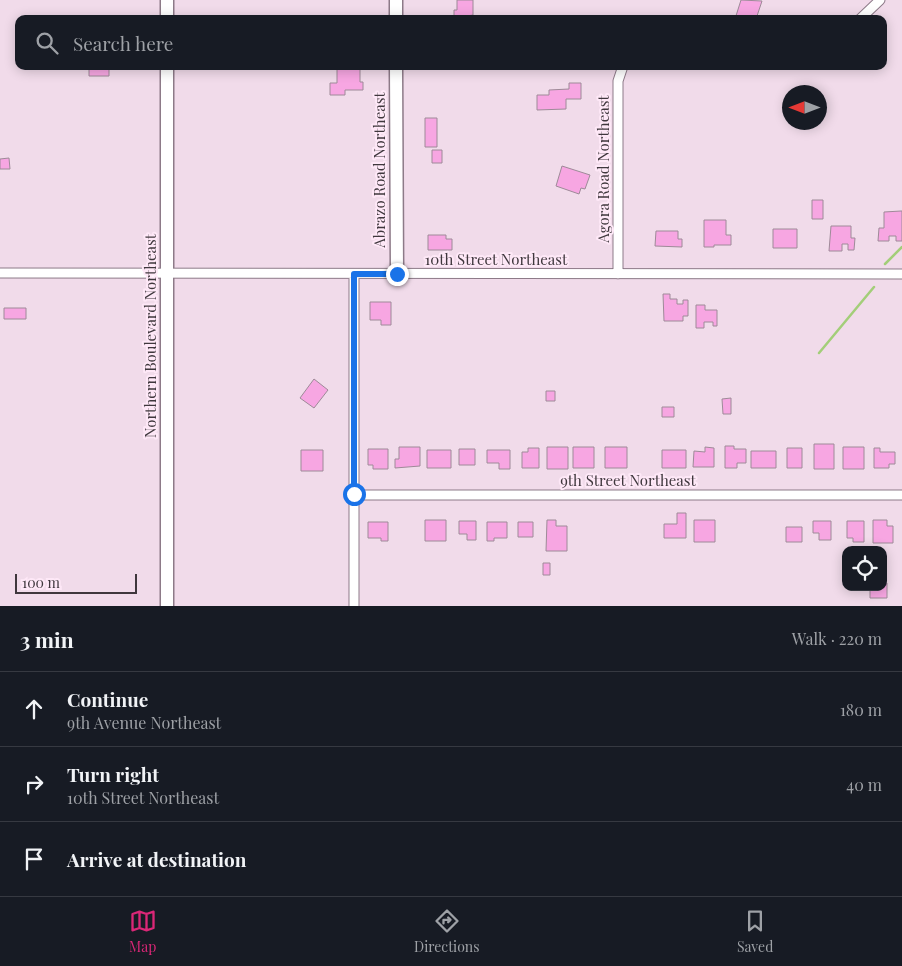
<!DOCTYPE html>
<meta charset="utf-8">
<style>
:root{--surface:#171b24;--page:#20242c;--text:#f1f3f6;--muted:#9ea1a6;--line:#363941;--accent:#db2777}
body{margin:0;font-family:"Playfair Display",serif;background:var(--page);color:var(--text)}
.controls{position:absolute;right:15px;bottom:15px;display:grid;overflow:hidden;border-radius:10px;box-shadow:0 2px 12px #0003}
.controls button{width:45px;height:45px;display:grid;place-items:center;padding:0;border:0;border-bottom:1px solid var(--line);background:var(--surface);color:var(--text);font:25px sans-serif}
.compass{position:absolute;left:782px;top:85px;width:45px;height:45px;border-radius:50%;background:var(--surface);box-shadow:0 2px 12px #0003;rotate:270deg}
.scale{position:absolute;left:15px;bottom:12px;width:122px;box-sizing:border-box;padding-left:5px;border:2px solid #3f373d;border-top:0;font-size:14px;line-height:18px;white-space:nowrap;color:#3f373d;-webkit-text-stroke:4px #fee8f7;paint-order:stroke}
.stop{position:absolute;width:15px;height:15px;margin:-11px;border:4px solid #1a73e8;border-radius:50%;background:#fff}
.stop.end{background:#1a73e8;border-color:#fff;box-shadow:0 1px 5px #0008}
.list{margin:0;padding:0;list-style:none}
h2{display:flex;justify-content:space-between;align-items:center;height:65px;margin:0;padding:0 20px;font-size:21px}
h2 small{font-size:16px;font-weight:400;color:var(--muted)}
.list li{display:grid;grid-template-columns:32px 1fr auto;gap:15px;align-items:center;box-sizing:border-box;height:75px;padding:0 20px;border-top:1px solid var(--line)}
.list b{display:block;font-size:19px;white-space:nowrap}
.list p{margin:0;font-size:16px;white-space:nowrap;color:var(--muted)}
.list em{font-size:16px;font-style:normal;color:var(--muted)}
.icon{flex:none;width:28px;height:28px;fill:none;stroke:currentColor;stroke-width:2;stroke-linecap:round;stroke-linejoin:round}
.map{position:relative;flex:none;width:902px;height:606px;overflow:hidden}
.search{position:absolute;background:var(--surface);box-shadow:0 2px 12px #0003;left:15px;right:15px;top:15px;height:55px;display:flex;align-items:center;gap:12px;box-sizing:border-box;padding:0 18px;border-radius:10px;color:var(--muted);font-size:19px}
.sheet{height:290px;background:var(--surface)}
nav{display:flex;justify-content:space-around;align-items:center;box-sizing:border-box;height:70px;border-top:1px solid var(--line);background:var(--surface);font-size:14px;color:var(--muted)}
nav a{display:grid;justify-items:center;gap:2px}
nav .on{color:var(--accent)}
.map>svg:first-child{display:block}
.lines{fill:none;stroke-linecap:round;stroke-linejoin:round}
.stream{stroke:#a3ce79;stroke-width:2.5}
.building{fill:#f7a6e2;stroke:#9e8a98}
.street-casing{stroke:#8d7a88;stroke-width:11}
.secondary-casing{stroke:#8d7a88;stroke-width:15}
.street{stroke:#fff;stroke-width:9}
.secondary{stroke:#fff;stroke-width:12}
.route{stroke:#1a73e8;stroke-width:6}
.labels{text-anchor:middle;stroke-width:4;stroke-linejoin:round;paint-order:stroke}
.street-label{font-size:15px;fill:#3f373d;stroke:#fee8f7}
</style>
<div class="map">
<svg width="902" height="606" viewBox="0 0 902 606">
<rect width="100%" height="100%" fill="#f1dbea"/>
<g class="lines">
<!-- stream -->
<path class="stream" d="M 885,264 L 902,247
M 819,353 L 874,287"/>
</g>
<!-- building -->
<path class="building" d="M 457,0 L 473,0 L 473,15 L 467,16 L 467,19 L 454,19 L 454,10 L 457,10 Z
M 741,0 L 762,1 L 756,19 L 735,19 Z
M 89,66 L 109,66 L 109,76 L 89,76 Z
M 337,67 L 360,67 L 360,82 L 363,82 L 363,90 L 345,90 L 345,95 L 330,95 L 330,83 L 337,83 Z
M 569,83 L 581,83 L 581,99 L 566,99 L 566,109 L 537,110 L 537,95 L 549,95 L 549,90 L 569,89 Z
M 425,118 L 437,118 L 437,147 L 425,147 Z
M 432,150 L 442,150 L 442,163 L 432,163 Z
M 9,158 L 10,169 L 0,169 L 0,159 Z
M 562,166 L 590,175 L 585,189 L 581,188 L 579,194 L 556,186 Z
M 812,200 L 823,200 L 823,219 L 812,219 Z
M 901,211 L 902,211 L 902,241 L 896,241 L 896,236 L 889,236 L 889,241 L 878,241 L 879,228 L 884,228 L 884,212 Z
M 704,220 L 726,220 L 726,235 L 731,235 L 731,245 L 714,245 L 714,247 L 704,247 Z
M 831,226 L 851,226 L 851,238 L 855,238 L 854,250 L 848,250 L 848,244 L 842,244 L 842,251 L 829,251 Z
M 773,229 L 797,229 L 797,248 L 773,248 Z
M 656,231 L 678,231 L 678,239 L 682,239 L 682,247 L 655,246 Z
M 428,235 L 446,235 L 446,239 L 452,239 L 452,250 L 428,250 Z
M 663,294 L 670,294 L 670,299 L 677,299 L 677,304 L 683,304 L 683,300 L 688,300 L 688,316 L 683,316 L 683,321 L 664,321 Z
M 370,302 L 391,302 L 391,325 L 381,325 L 381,320 L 370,320 Z
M 696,305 L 705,305 L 705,310 L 717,310 L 717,326 L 713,326 L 713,322 L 704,322 L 704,328 L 696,328 Z
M 4,308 L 26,308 L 26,319 L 4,319 Z
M 314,379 L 328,390 L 314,408 L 300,398 Z
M 546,391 L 555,391 L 555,401 L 546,401 Z
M 731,398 L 731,414 L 723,414 L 722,399 Z
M 662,407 L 674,407 L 674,417 L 662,417 Z
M 814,444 L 834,444 L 834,469 L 814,469 Z
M 725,446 L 734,446 L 734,449 L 746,449 L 746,463 L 737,463 L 737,468 L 725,468 Z
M 399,447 L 420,447 L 420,466 L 395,468 L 395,459 L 399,459 Z
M 547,447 L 568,447 L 568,469 L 547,469 Z
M 573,447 L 594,447 L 594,468 L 573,468 Z
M 605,447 L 627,447 L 627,468 L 605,468 Z
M 705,447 L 714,448 L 714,467 L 693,467 L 694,451 L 705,452 Z
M 843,447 L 864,447 L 864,469 L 843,469 Z
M 528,448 L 539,448 L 539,468 L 522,468 L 522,452 L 528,452 Z
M 787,448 L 802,448 L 802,468 L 787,468 Z
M 874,448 L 880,448 L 880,452 L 895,452 L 895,464 L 889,464 L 889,468 L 874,468 Z
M 368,449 L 388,449 L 388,469 L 373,469 L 373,465 L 368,465 Z
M 459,449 L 475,449 L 475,465 L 459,465 Z
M 301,450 L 323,450 L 323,471 L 301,471 Z
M 427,450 L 451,450 L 451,468 L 427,468 Z
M 487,450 L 510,450 L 510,469 L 499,469 L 499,463 L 487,463 Z
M 662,450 L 686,450 L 686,468 L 662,468 Z
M 751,451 L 776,451 L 776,468 L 751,468 Z
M 677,513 L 686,513 L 686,538 L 664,538 L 664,524 L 677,524 Z
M 425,520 L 446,520 L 446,541 L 425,541 Z
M 547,520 L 556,520 L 556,526 L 567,526 L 567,551 L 546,551 Z
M 694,520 L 715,520 L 715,542 L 694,542 Z
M 873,520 L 887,520 L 887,526 L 893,526 L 893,543 L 873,543 Z
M 459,521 L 476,521 L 476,540 L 467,540 L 467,534 L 459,534 Z
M 813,521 L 831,521 L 831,540 L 819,540 L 819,533 L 813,533 Z
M 847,521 L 864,521 L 864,542 L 853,542 L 853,538 L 847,538 Z
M 368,522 L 388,522 L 388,541 L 381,541 L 381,538 L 368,538 Z
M 487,522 L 507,522 L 507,538 L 494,538 L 494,541 L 487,541 Z
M 518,522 L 533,522 L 533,537 L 518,537 Z
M 786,527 L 802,527 L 802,542 L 786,542 Z
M 543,563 L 550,563 L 550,575 L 543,575 Z
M 883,583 L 887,583 L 887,598 L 870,598 L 870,587 L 883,587 Z"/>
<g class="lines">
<!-- street casing -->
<g class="street-casing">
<path id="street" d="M 860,19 L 880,0
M 0,273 L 902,274
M 354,274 L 354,606
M 618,274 L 618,81 L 623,66
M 354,495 L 902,495"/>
</g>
<!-- secondary casing -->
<g class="secondary-casing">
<path id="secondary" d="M 167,0 L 167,19
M 396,0 L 396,19
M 167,66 L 167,606
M 396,66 L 397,274"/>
</g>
<!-- street -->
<use href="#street" class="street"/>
<!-- secondary -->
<use href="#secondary" class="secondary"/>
</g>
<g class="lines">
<!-- route -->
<path class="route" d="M 354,494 L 354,274 L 397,274"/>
</g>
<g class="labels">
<!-- street labels -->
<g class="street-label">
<text transform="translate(604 169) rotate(-90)" y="5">Agora Road Northeast</text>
<text transform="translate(380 170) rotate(-90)" y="5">Abrazo Road Northeast</text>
<text x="496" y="265">10th Street Northeast</text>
<text transform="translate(151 336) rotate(-90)" y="5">Northern Boulevard Northeast</text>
<text x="628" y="486">9th Street Northeast</text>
</g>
</g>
</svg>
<div class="controls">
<button><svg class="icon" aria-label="locate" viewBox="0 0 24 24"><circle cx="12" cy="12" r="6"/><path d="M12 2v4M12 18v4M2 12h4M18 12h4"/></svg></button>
</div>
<svg class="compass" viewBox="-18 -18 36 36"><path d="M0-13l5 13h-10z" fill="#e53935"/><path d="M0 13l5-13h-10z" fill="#9ea1a6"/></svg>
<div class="scale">100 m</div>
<div class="stop" style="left:354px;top:494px"></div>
<div class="stop end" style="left:397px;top:274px"></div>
<div class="search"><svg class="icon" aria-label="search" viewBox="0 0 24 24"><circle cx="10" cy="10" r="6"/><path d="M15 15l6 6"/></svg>Search here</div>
</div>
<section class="sheet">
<h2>3 min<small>Walk · 220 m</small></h2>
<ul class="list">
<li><svg class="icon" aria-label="ahead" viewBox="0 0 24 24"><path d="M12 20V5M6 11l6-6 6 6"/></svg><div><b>Continue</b><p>9th Avenue Northeast</p></div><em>180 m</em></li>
<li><svg class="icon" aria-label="right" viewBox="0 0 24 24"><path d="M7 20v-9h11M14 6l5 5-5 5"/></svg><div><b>Turn right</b><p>10th Street Northeast</p></div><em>40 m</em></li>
<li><svg class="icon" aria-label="arrive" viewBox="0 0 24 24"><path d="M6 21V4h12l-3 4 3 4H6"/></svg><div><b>Arrive at destination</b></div></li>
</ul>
</section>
<nav>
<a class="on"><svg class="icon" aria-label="map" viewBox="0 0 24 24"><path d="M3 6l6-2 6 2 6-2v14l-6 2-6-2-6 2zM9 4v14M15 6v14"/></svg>Map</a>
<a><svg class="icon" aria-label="directions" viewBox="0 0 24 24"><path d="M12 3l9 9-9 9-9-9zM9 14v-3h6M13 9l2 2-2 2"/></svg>Directions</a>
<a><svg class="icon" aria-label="saved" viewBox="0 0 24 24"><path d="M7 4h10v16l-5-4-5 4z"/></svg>Saved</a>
</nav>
